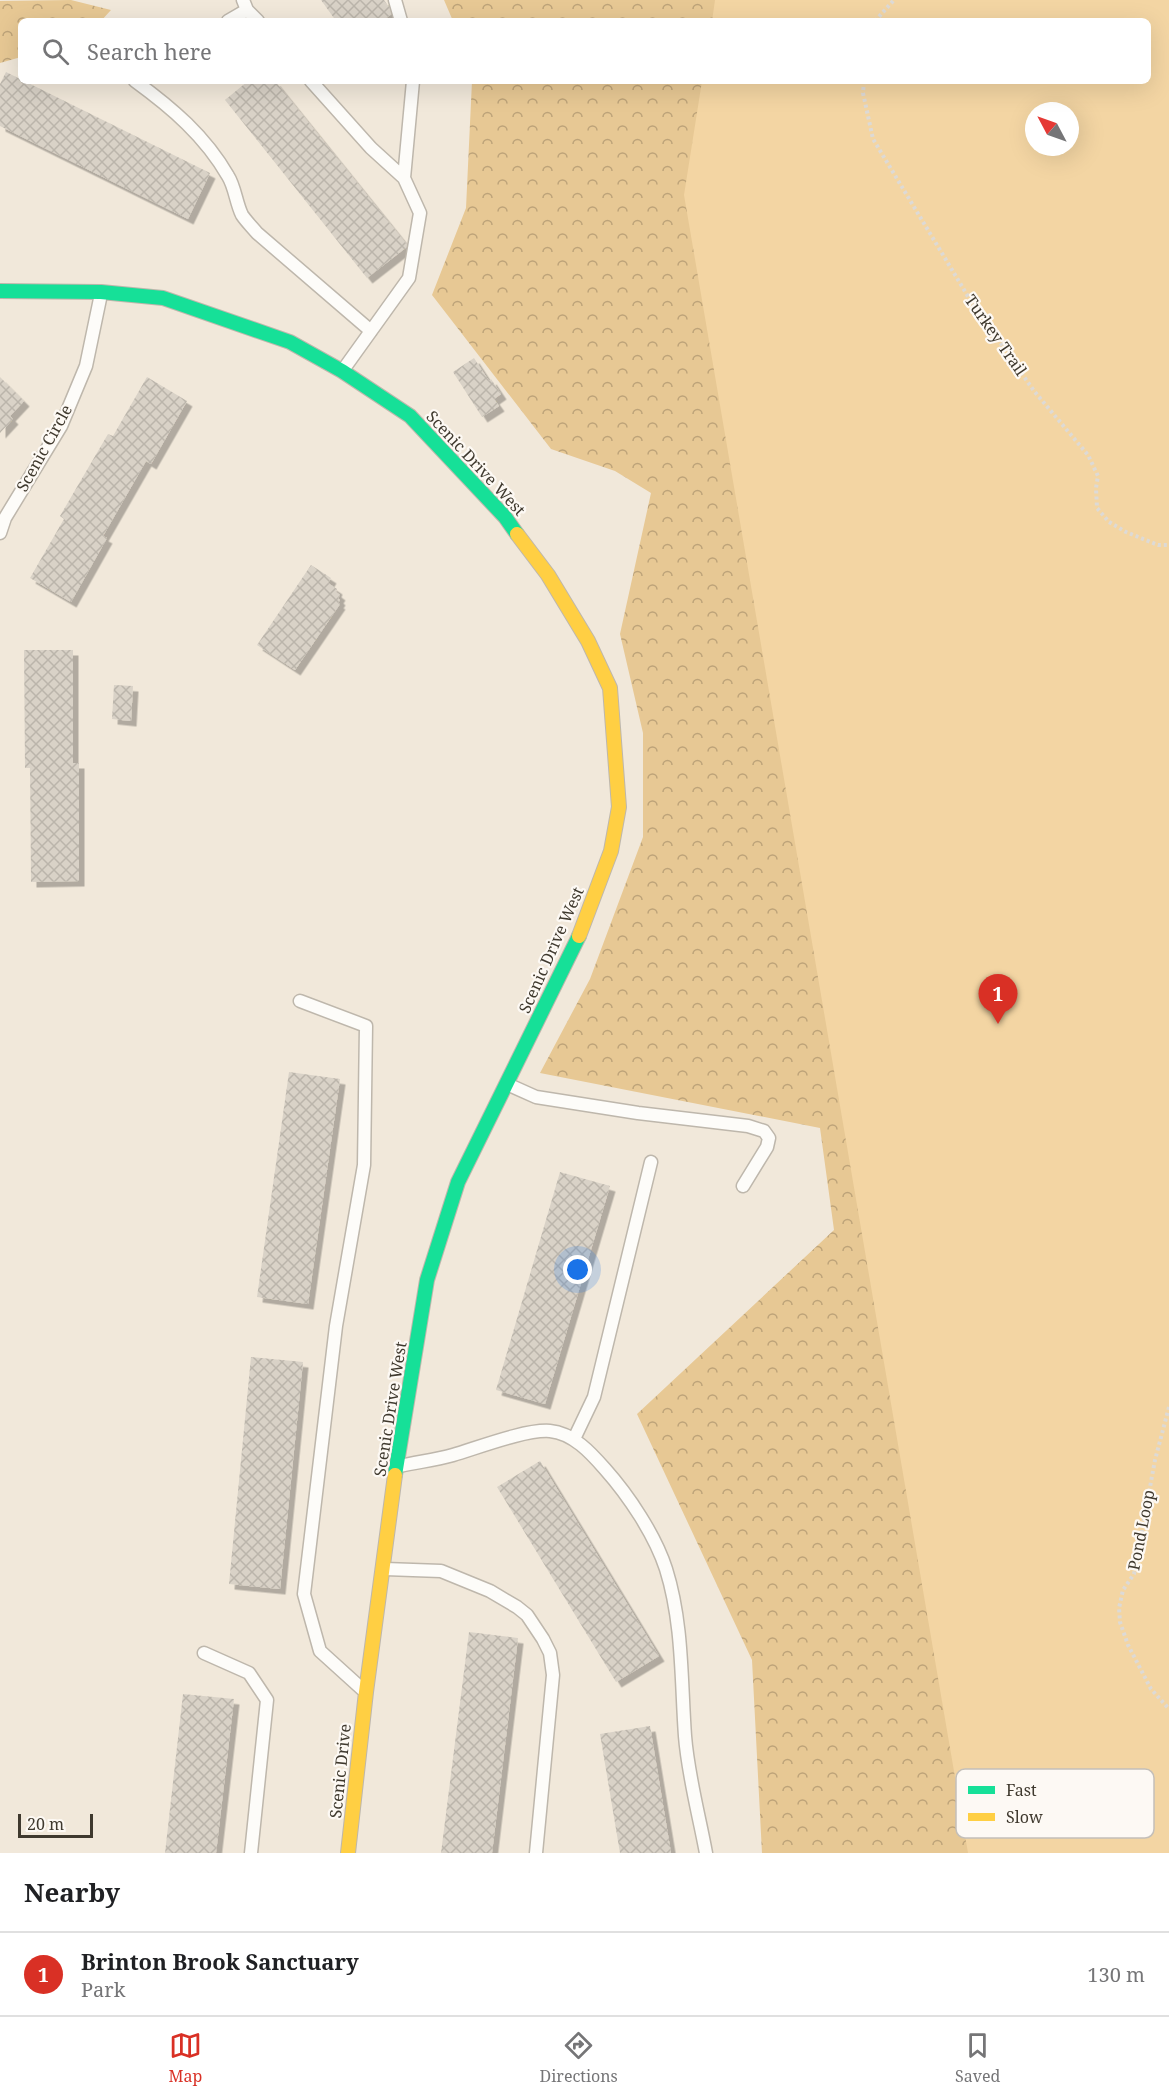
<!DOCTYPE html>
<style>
:root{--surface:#fff;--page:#f6f6f6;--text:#202124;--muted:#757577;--line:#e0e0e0;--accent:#d93025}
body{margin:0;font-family:"Noto Serif",serif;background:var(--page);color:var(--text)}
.compass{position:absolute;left:1025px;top:102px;width:54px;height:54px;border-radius:50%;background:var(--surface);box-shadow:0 6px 24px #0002;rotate:311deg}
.scale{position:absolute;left:18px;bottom:15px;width:75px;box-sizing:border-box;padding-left:6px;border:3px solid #3f392e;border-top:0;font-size:16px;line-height:21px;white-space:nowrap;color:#3f392e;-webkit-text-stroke:4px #fdf9f4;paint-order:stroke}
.you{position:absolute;left:578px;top:1270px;width:21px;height:21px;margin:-15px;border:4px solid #fff;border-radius:50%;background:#1a73e8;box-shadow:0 0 0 9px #1a73e833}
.badge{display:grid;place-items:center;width:39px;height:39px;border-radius:50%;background:var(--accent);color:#fff;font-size:20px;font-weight:700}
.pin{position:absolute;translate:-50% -50px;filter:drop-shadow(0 2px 3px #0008)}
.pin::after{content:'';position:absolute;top:32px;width:21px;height:18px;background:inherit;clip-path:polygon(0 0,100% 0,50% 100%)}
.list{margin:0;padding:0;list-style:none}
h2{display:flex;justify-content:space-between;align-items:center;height:78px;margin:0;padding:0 24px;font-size:26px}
h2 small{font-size:20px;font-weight:400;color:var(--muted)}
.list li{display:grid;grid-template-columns:39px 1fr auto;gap:18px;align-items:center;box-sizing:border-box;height:84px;padding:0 24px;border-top:2px solid var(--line)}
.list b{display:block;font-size:22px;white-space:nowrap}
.list p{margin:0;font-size:20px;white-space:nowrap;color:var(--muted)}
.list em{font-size:20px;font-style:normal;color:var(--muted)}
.icon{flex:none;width:33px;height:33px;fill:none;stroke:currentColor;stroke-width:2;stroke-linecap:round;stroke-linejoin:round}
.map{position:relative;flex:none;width:1169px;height:1853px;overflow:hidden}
.search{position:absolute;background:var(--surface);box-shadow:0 6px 24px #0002;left:18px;right:18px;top:18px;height:66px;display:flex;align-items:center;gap:15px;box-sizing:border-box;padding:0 21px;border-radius:9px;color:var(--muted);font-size:22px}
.sheet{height:162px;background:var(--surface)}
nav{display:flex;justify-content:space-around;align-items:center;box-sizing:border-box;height:84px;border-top:2px solid var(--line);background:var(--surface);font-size:16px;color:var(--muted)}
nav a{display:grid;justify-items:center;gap:3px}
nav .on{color:var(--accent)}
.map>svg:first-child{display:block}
.forest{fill:url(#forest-crowns);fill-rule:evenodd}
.park{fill:#f3d5a3;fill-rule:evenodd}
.building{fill:url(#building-cross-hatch);filter:url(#shadow)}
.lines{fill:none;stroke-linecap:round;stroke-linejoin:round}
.lane-casing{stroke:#beb7ac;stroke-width:15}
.fast-casing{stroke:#beb7ac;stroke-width:16}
.slow-casing{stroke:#beb7ac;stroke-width:16}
.path{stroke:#dddad6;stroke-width:4;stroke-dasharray:3 3;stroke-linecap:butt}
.lane{stroke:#fdfcf9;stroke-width:12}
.fast{stroke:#16e098;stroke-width:14}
.slow{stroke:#ffcf43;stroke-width:14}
.labels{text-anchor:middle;stroke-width:4.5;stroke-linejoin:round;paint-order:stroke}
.street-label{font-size:16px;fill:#3f392e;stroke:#fdf9f4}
.key{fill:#fdf9f4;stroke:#c4bfb9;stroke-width:1.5}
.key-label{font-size:16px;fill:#3f392e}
</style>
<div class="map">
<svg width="1169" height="1853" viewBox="0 0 1169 1853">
<defs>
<pattern id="forest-crowns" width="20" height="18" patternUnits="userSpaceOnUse" patternTransform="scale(1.5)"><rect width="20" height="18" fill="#e7c894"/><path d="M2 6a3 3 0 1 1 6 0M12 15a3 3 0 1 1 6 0" fill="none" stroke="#bda379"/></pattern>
<pattern id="building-cross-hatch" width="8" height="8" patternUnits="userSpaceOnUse" patternTransform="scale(1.5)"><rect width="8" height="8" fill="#d9d2c7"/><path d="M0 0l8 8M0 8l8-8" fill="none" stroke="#bbb5ab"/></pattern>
<filter id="shadow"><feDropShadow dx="5.5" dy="5.5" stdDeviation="0" flood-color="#0004"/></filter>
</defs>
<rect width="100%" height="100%" fill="#f1e8da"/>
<!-- forest -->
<path class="forest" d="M 71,0 L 111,10 L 101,21 L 21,21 L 21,57 L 0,63 L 0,1 Z
M 444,0 L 1169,0 L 1169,1853 L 762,1853 L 752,1660 L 637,1414 L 834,1230 L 820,1128 L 540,1073 L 590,979 L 643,837 L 643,733 L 620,634 L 651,493 L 615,471 L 551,449 L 432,295 L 466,208 L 472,81 L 1148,81 L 1148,21 L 453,21 ZM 1034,111 L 1070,111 L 1070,147 L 1034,147 Z"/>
<!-- park -->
<path class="park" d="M 715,0 L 1169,0 L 1169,1853 L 968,1853 L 684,195 L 702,81 L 1148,81 L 1148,21 L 712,21 ZM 1034,111 L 1070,111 L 1070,147 L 1034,147 Z"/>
<!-- building -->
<path class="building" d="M 321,0 L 384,0 L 393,13 L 382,21 L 336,21 Z
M 6,72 L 210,173 L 188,219 L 0,126 L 0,84 Z
M 248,81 L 275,81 L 408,246 L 367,278 L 225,100 Z
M 474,358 L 489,381 L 491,379 L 501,394 L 494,399 L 499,406 L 482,417 L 453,372 Z
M 0,377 L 24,401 L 10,416 L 13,419 L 0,433 Z
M 147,377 L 187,401 L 151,464 L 146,461 L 103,536 L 107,538 L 71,602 L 30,578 L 64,519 L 60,516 L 108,434 L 113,436 Z
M 311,565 L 331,578 L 328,583 L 337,589 L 336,592 L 340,595 L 338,598 L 340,600 L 338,603 L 340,604 L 295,670 L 257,645 Z
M 24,650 L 73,650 L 73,763 L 79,763 L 79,881 L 31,882 L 30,768 L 25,768 Z
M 114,685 L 133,686 L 131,721 L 112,719 Z
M 289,1072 L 340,1079 L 308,1304 L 257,1297 Z
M 560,1172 L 610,1186 L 545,1404 L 496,1390 Z
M 251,1357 L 303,1362 L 280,1589 L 229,1584 Z
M 540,1461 L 659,1656 L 616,1682 L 497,1487 Z
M 469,1632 L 518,1638 L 492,1853 L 441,1853 Z
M 183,1694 L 234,1699 L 216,1853 L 165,1853 Z
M 650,1726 L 671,1853 L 620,1853 L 600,1734 Z"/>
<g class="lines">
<!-- lane casing -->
<g class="lane-casing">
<path id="lane" d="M 243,0 L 247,10 L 258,21
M 395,0 L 401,21
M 228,21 L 247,10
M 135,81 C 172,108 205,136 228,176 C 235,187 236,203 242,215 C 246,221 252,227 257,233 L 371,331
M 311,81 L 371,148 L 404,178
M 343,370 L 409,278 L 420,213 L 404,178 L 413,81
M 0,533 L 5,518 L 61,426 L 86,366 L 101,294
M 300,1001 L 366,1026 L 364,1165 L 336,1326 L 304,1594 L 320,1651 L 362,1689
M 507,1084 L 536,1097 L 638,1113 L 748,1126 L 764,1131 L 769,1138 L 767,1147 L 743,1186
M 574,1439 L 594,1397 L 651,1162
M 400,1466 C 417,1462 436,1460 453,1455 C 477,1448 526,1429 550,1431 C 573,1433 591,1453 605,1469 C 629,1496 655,1535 666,1569 C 683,1623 681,1681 685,1736 C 688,1775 699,1815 706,1853
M 385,1569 L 441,1571 L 490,1591 L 517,1607 L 527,1615 L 543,1639 L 550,1653 L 553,1675 L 536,1853
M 204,1653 L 249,1673 L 267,1700 L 251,1853"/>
</g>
<!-- fast casing -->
<g class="fast-casing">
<path id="fast" d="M 0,291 L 101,292 L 163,298 L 290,342 L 342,371 L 410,416 L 505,517 L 517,534
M 395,1475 L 427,1280 L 458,1182 L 579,936"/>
</g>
<!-- slow casing -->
<g class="slow-casing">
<path id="slow" d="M 517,534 L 548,575 L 588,641 L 610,688 L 619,807 L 611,851 L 579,936
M 348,1853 L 366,1692 L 395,1475"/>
</g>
<!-- path -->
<path class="path" d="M 875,21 L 894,0
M 864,81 L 863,93 L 873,139 L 969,298 L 1034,391 L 1088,455 L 1098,476 L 1096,488 L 1097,508 L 1109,522 L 1126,532 L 1158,545 L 1169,545
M 1169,1407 L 1155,1460 L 1134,1574 L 1123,1590 L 1119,1608 L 1120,1622 L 1128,1645 L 1151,1689 L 1169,1709"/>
<!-- lane -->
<use href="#lane" class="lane"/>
<!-- fast -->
<use href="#fast" class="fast"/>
<!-- slow -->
<use href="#slow" class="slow"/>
</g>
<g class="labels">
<!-- street labels -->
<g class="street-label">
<text transform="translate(996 335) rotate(55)" y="6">Turkey Trail</text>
<text transform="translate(44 448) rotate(-61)" y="6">Scenic Circle</text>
<text transform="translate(476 463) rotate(47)" y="6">Scenic Drive West</text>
<text transform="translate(551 950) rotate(-66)" y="6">Scenic Drive West</text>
<text transform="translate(390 1409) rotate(-81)" y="6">Scenic Drive West</text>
<text transform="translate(1141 1530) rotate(-79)" y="6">Pond Loop</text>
<text transform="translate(340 1771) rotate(-84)" y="6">Scenic Drive</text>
</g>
</g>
<!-- legend -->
<rect x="956" y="1769" width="198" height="69" rx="9" class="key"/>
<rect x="968" y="1786" width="27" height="8" fill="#16e098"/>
<rect x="968" y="1813" width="27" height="8" fill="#ffcf43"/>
<g class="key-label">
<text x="1006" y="1796">Fast</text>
<text x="1006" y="1823">Slow</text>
</g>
</svg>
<svg class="compass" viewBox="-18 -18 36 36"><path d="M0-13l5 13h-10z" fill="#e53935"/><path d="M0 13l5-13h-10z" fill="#757577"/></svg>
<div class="scale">20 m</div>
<div class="you"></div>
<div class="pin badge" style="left:998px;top:1024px">1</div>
<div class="search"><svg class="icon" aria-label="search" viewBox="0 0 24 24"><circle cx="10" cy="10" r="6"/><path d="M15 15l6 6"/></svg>Search here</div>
</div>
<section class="sheet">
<h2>Nearby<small></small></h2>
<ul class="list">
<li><span class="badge">1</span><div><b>Brinton Brook Sanctuary</b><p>Park</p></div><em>130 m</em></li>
</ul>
</section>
<nav>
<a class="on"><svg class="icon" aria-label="map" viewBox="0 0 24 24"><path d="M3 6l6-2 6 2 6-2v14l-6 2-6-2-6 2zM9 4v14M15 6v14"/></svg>Map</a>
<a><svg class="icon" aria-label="directions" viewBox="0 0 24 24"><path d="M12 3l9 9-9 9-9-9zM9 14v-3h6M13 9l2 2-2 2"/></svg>Directions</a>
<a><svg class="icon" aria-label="saved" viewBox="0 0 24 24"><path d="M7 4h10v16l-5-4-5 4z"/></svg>Saved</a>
</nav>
